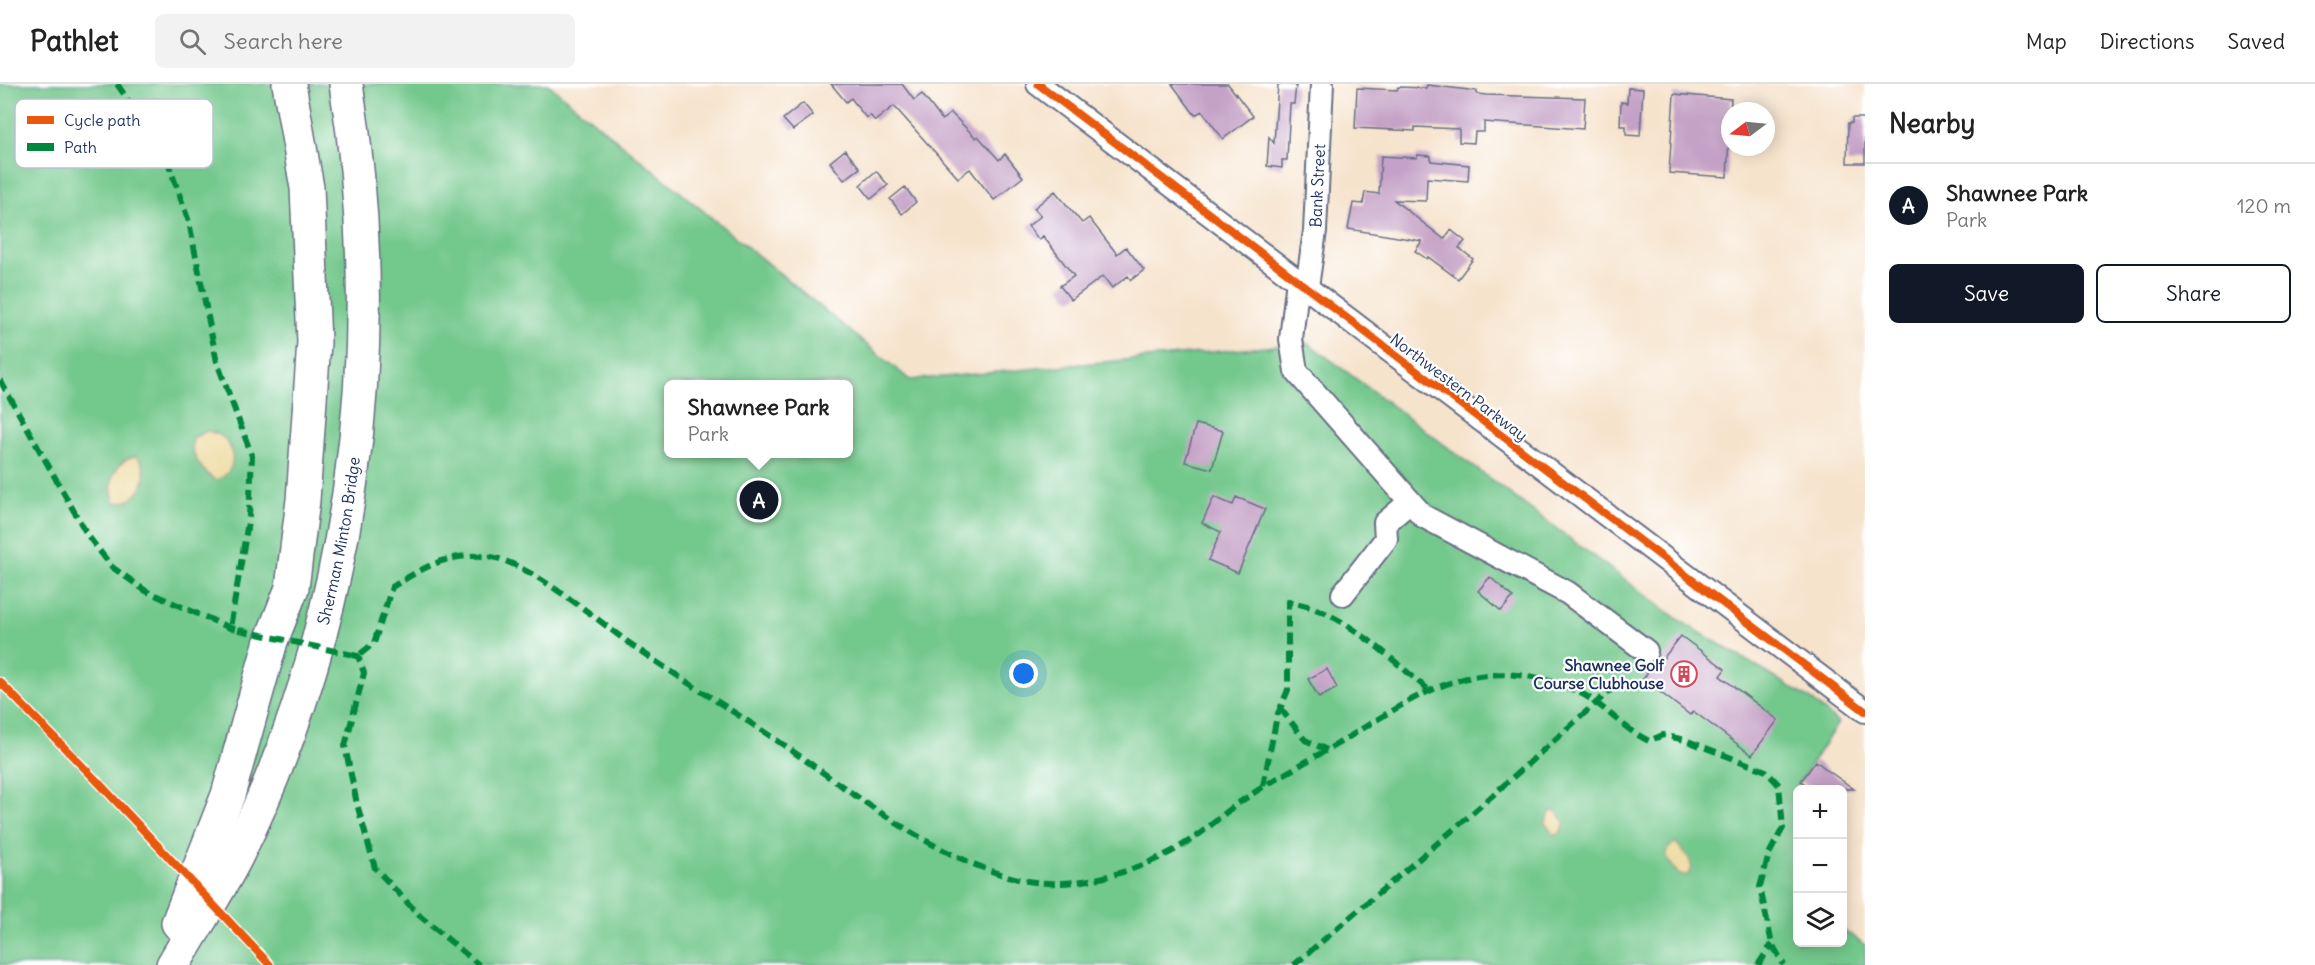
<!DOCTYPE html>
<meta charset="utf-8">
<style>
:root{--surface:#fff;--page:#f2f2f2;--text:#222;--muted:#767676;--line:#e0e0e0;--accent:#111827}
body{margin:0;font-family:Delius,sans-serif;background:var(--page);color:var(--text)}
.controls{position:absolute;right:18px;bottom:18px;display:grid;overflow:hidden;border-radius:9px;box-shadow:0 3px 15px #0003}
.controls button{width:54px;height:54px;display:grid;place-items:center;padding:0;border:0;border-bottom:2px solid var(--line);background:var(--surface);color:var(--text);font:30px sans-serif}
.compass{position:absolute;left:1721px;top:18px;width:54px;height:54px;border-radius:50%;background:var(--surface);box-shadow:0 3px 15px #0003;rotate:254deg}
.you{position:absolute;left:1024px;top:590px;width:21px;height:21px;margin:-15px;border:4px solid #fff;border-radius:50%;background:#1a73e8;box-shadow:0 0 0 9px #1a73e833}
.badge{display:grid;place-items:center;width:39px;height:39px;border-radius:50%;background:var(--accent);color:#fff;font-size:20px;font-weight:700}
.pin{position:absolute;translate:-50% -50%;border:3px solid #fff;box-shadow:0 2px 6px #0006}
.popup{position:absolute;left:664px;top:296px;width:189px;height:78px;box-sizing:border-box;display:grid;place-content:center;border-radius:9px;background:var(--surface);filter:drop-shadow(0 2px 4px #0005);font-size:20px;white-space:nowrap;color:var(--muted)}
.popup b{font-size:22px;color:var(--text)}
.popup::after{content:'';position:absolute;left:50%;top:100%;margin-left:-12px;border:12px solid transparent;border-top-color:var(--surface)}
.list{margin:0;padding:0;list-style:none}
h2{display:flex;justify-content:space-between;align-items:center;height:78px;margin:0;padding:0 24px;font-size:26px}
h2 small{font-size:20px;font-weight:400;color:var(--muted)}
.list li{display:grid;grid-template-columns:39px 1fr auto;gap:18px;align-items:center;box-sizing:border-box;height:84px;padding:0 24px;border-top:2px solid var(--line)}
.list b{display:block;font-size:22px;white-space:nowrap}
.list p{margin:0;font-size:20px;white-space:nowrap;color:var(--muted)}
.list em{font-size:20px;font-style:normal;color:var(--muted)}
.actions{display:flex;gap:12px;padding:18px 24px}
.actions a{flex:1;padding:14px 0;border:2px solid var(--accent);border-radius:9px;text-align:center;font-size:21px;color:var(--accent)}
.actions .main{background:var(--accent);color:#fff}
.icon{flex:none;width:33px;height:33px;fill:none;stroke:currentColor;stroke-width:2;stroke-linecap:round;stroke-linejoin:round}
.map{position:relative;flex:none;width:1865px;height:881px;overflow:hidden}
header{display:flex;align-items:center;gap:36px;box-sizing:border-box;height:84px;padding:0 30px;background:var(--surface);border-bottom:2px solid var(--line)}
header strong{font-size:28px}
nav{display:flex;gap:33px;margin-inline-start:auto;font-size:21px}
.search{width:420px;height:54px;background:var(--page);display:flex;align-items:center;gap:15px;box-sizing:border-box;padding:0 21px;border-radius:9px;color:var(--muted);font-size:22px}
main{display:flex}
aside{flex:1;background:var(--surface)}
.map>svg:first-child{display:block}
.green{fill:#73c88c;stroke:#477c75;stroke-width:1.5;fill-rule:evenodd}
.sand{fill:#eeda9e;stroke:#84847e;stroke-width:1.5}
.building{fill:#c4a1c6}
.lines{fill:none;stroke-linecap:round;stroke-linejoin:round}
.minor-casing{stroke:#686e84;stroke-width:26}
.highway-casing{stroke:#686e84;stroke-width:36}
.minor{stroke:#fff;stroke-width:22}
.highway{stroke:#fff;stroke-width:33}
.quiet{stroke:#00873e;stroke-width:6;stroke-dasharray:12 6;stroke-linecap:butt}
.cycleway-casing{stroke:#fff;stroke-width:11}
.cycleway{stroke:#e8590c;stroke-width:8}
.labels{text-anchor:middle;stroke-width:4.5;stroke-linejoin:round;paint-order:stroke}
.street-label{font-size:16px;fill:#1b2f5e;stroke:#fff}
.poi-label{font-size:16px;font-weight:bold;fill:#1b2f5e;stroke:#fff;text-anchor:end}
.key{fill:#fff;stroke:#bbc1cf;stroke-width:1.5}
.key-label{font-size:16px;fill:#1b2f5e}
</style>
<header>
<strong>Pathlet</strong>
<div class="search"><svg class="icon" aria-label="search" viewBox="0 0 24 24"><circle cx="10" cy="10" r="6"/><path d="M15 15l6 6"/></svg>Search here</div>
<nav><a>Map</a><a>Directions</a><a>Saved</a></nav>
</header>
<main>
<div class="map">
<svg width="1865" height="881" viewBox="0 0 1865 881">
<rect width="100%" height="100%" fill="#fff"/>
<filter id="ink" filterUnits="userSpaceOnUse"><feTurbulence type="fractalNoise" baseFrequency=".0167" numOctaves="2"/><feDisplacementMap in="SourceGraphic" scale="12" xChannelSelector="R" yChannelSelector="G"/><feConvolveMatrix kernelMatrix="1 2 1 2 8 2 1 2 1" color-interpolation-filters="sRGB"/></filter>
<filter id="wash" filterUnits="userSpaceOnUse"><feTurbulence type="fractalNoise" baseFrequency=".008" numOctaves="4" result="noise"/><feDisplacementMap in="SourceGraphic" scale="24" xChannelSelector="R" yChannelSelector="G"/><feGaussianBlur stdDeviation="1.35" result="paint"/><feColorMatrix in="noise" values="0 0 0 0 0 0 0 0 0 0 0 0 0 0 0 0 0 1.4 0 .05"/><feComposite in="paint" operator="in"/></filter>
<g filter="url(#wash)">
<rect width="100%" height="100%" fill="#f6e3cc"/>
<!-- green -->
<path class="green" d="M 0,0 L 548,0 L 910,296 L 1308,259 L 1679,536 L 1809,614 L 1838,639 L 1791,711 L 1798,734 L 1798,858 L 1842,858 L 1843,845 L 1865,861 L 1865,881 L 0,881 ZM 669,300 L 849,300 L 849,370 L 669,370 Z"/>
<!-- sand -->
<path class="sand" d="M 207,347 C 211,348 217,349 221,352 C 238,364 236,392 215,396 C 202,387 189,371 193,354 Z
M 136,372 C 155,387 139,423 115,418 C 106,399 115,376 136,372 Z
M 1551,727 L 1557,727 L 1565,738 L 1560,750 L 1554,751 L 1545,739 Z
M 1675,758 L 1689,774 L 1692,784 L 1688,791 L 1679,791 L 1668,776 L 1666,767 Z"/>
<g id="blocks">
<!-- building -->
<path class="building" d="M 831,0 L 902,0 L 914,16 L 922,10 L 942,36 L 951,29 L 976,54 L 978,52 L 999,76 L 1005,70 L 1023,93 L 994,116 L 970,85 L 958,94 L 894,22 L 875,37 L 870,31 L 866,34 L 851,14 L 846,18 Z
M 1172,0 L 1228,0 L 1253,32 L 1223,55 L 1202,27 L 1195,31 Z
M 1278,0 L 1296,1 L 1294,20 L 1290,20 L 1287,76 L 1282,76 L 1282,84 L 1267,82 L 1269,53 L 1274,59 Z
M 1427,1 L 1477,7 L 1477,10 L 1486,11 L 1585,14 L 1583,45 L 1484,38 L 1484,48 L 1475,48 L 1474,59 L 1459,58 L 1459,45 L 1415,43 L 1415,47 L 1355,44 L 1357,4 L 1397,6 L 1398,3 L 1426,4 Z
M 1628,4 L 1643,5 L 1640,52 L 1626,51 L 1626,42 L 1620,42 L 1621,18 L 1627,19 Z
M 1674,10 L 1731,15 L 1727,93 L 1669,89 Z
M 803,19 L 813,31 L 793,46 L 783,35 Z
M 1852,34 L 1865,34 L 1865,79 L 1847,79 L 1848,39 L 1852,39 Z
M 845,66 L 860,84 L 844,96 L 830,78 Z
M 1417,71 L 1431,72 L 1431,77 L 1469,81 L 1468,97 L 1427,94 L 1426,117 L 1394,116 L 1444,155 L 1451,146 L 1465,157 L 1459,164 L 1473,175 L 1458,195 L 1428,173 L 1427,175 L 1415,167 L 1422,157 L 1348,145 L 1353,119 L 1363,120 L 1365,108 L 1379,110 L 1381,72 L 1417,74 Z
M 876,87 L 888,101 L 871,115 L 860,101 Z
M 905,103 L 916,118 L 902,130 L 890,115 Z
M 1055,107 L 1082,139 L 1089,134 L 1117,170 L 1126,163 L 1144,186 L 1131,196 L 1128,192 L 1112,204 L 1103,192 L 1071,216 L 1060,202 L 1074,192 L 1043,152 L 1039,156 L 1028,142 L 1041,132 L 1034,124 Z
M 1196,340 L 1223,347 L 1212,385 L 1185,378 Z
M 1214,413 L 1233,421 L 1236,413 L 1265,425 L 1238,489 L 1208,476 L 1221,448 L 1202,439 Z
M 1490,493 L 1513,513 L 1501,527 L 1478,507 Z
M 1681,552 L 1725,585 L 1720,592 L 1778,636 L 1752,671 L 1693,627 L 1690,631 L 1643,595 L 1655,579 L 1658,581 Z
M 1327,585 L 1337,604 L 1319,614 L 1308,595 Z
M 1816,677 L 1827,686 L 1854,705 L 1812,705 L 1801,697 Z"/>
</g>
</g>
<g filter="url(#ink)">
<use href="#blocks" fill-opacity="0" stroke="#686e84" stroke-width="1.5"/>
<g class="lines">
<!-- minor casing -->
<g class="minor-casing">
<g id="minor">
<path d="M 1038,0 L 1865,627"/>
<path d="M 1298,196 L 1291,255 L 1296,287 L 1423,432 L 1568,509 L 1646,567"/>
<path id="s1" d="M 1307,203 L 1315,147 L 1322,0"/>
<path d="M 1343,510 L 1386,455 L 1385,439 L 1410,418"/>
</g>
</g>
<!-- highway casing -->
<g class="highway-casing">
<g id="highway">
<path d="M 178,839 L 228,711 L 271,557 L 292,504 L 303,416 L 314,258 L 307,104 L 289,0"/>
<path id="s2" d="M 173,881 C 194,845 217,810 236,773 C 354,536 388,261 346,0"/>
</g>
</g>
<!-- minor -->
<use href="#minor" class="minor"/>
<!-- highway -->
<use href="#highway" class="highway"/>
<!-- quiet -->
<path class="quiet" d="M 117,0 L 165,70 L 189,138 L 217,278 L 252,372 L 249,432 L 230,544 L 235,545
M 0,296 L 88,452 L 112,483 L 146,507 L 230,544 L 358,572 L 374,559 L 392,503 C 425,483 444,470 485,472 C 522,474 594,533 625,556 C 678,594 734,627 788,664 C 859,713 932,773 1018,795 C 1073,809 1149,786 1195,753 C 1211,742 1224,729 1240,718 C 1272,696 1306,678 1339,659 C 1404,620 1458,577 1538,594 C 1554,597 1577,606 1591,615 C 1611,629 1626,646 1649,657 L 1663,651 L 1685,656 L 1766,687 L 1779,701 L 1783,744 L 1769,770 L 1760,803 L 1772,860 L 1784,881
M 352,571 L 358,572 L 364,589 L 345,662 L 357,720 L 375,784 L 421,833 L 479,881
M 1280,624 L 1305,656 L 1327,666
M 1263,702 L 1277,632 L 1288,606 L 1288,518 C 1341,524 1389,574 1430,607
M 1294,881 L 1467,734 L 1623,595
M 1758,881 L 1772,860"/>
<!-- cycleway casing -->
<g class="cycleway-casing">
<path id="cycleway" d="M 1038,0 L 1865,627
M 0,598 L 97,697 L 270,881"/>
</g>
<!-- cycleway -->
<use href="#cycleway" class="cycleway"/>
</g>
</g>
<!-- icons -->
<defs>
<g id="building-ring" transform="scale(1.35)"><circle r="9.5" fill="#fff" stroke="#d1495b" stroke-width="1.5"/><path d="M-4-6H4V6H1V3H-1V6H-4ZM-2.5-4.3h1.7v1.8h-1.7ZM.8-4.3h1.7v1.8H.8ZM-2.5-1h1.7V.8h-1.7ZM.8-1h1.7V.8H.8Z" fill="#d1495b"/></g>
</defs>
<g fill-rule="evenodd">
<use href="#building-ring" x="1684" y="590"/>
</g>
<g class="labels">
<!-- street labels -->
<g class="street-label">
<text dy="6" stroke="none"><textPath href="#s1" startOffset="102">Bank Street</textPath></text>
<text transform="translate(1459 303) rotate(37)" y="6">Northwestern Parkway</text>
<text dy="6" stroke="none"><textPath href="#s2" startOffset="459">Sherman Minton Bridge</textPath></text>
</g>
<!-- poi labels -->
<g class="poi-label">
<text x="1664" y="587">Shawnee Golf<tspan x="1664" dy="18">Course Clubhouse</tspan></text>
</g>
</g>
<!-- legend -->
<rect x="15" y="15" width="198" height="69" rx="9" class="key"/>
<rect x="27" y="32" width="27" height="8" fill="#e8590c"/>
<rect x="27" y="59" width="27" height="8" fill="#00873e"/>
<g class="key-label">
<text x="64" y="42">Cycle path</text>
<text x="64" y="69">Path</text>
</g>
</svg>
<div class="controls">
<button>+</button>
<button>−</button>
<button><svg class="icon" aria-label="layers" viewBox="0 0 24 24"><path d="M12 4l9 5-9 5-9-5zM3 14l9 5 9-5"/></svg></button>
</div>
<svg class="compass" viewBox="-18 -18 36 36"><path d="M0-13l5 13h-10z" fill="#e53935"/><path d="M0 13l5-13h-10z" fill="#767676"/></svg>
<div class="you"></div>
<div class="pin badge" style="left:759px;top:416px">A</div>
<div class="popup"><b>Shawnee Park</b>Park</div>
</div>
<aside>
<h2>Nearby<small></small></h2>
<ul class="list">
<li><span class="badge">A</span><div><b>Shawnee Park</b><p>Park</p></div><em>120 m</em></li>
</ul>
<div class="actions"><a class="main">Save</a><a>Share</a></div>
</aside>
</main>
